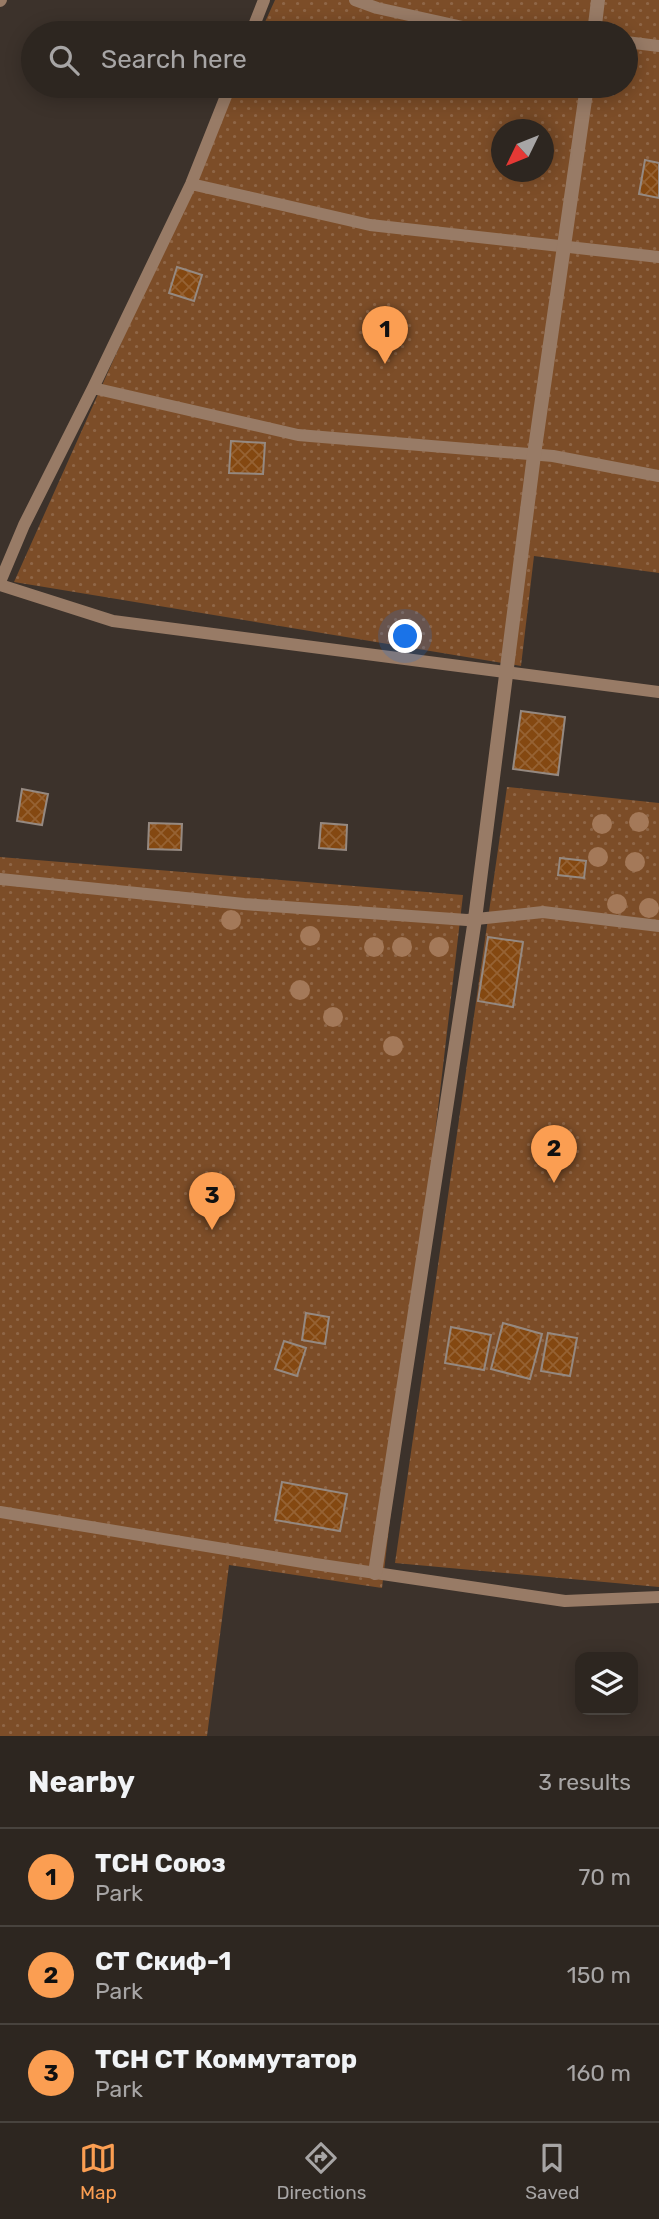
<!DOCTYPE html>
<meta charset="utf-8">
<style>
:root{--surface:#2d2620;--page:#352e29;--text:#f1f3f6;--muted:#a7a5a5;--line:#48433e;--accent:#fb9e52}
body{margin:0;font-family:Rubik,sans-serif;background:var(--page);color:var(--text)}
.controls{position:absolute;right:21px;bottom:21px;display:grid;overflow:hidden;border-radius:14px;box-shadow:0 4px 18px #0003}
.controls button{width:63px;height:63px;display:grid;place-items:center;padding:0;border:0;border-bottom:2px solid var(--line);background:var(--surface);color:var(--text);font:35px sans-serif}
.compass{position:absolute;left:491px;top:119px;width:63px;height:63px;border-radius:50%;background:var(--surface);box-shadow:0 4px 18px #0003;rotate:227deg}
.you{position:absolute;left:406px;top:637px;width:24px;height:24px;margin:-18px;border:5px solid #fff;border-radius:50%;background:#1a73e8;box-shadow:0 0 0 10px #1a73e833}
.badge{display:grid;place-items:center;width:46px;height:46px;border-radius:50%;background:var(--accent);color:#111;font-size:23px;font-weight:700}
.pin{position:absolute;translate:-50% -58px;filter:drop-shadow(0 2px 4px #0008)}
.pin::after{content:'';position:absolute;top:37px;width:24px;height:21px;background:inherit;clip-path:polygon(0 0,100% 0,50% 100%)}
.list{margin:0;padding:0;list-style:none}
h2{display:flex;justify-content:space-between;align-items:center;height:91px;margin:0;padding:0 28px;font-size:30px}
h2 small{font-size:23px;font-weight:400;color:var(--muted)}
.list li{display:grid;grid-template-columns:46px 1fr auto;gap:21px;align-items:center;box-sizing:border-box;height:98px;padding:0 28px;border-top:2px solid var(--line)}
.list b{display:block;font-size:26px;white-space:nowrap}
.list p{margin:0;font-size:23px;white-space:nowrap;color:var(--muted)}
.list em{font-size:23px;font-style:normal;color:var(--muted)}
.icon{flex:none;width:38px;height:38px;fill:none;stroke:currentColor;stroke-width:2;stroke-linecap:round;stroke-linejoin:round}
.map{position:relative;flex:none;width:659px;height:1736px;overflow:hidden}
.search{position:absolute;background:var(--surface);box-shadow:0 4px 18px #0003;left:21px;right:21px;top:21px;height:77px;display:flex;align-items:center;gap:18px;box-sizing:border-box;padding:0 24px;border-radius:38px;color:var(--muted);font-size:26px}
.sheet{height:385px;background:var(--surface)}
nav{display:flex;justify-content:space-around;align-items:center;box-sizing:border-box;height:98px;border-top:2px solid var(--line);background:var(--surface);font-size:19px;color:var(--muted)}
nav a{display:grid;justify-items:center;gap:4px}
nav .on{color:var(--accent)}
.map>svg:first-child{display:block}
.garden{fill:url(#garden-dots);fill-rule:evenodd}
.building{fill:url(#building-cross-hatch);stroke:#958981;stroke-width:2}
.lines{fill:none;stroke-linecap:round;stroke-linejoin:round}
.service{stroke:#987b66;stroke-width:12}
.minor{stroke:#987b66;stroke-width:14}
.tree{fill:#a47959}
</style>
<div class="map">
<svg width="659" height="1736" viewBox="0 0 659 1736">
<defs>
<pattern id="garden-dots" width="8" height="8" patternUnits="userSpaceOnUse" patternTransform="scale(1.75)"><rect width="8" height="8" fill="#7c4d28"/><path d="M2 2h.1M6 6h.1" fill="none" stroke="#8f6647" stroke-width="1.8" stroke-linecap="round"/></pattern>
<pattern id="building-cross-hatch" width="8" height="8" patternUnits="userSpaceOnUse" patternTransform="scale(1.75)"><rect width="8" height="8" fill="#844811"/><path d="M0 0l8 8M0 8l8-8" fill="none" stroke="#966233"/></pattern>
</defs>
<rect width="100%" height="100%" fill="#3c322b"/>
<!-- garden -->
<path class="garden" d="M 275,0 L 659,0 L 659,573 L 534,556 L 521,666 L 14,582 L 236,86 L 626,86 L 626,33 L 260,33 ZM 502,130 L 544,130 L 544,172 L 502,172 Z
M 507,787 L 659,803 L 659,1587 L 395,1563 Z
M 0,857 L 463,895 L 382,1588 L 229,1565 L 207,1736 L 0,1736 Z"/>
<!-- building -->
<path class="building" d="M 645,160 L 659,163 L 659,198 L 639,194 Z
M 177,267 L 202,275 L 194,301 L 169,293 Z
M 231,441 L 265,443 L 263,474 L 229,473 Z
M 521,711 L 565,717 L 558,775 L 513,769 Z
M 22,789 L 48,794 L 42,825 L 17,821 Z
M 149,823 L 182,824 L 181,850 L 148,849 Z
M 321,823 L 347,825 L 346,850 L 319,848 Z
M 560,858 L 586,861 L 584,878 L 558,875 Z
M 488,937 L 523,942 L 513,1007 L 478,1001 Z
M 306,1313 L 329,1317 L 325,1344 L 302,1340 Z
M 503,1323 L 542,1334 L 530,1379 L 491,1369 Z
M 451,1327 L 491,1335 L 484,1370 L 445,1363 Z
M 548,1333 L 577,1338 L 570,1376 L 541,1371 Z
M 284,1341 L 306,1348 L 297,1376 L 275,1369 Z
M 282,1482 L 347,1494 L 340,1531 L 275,1520 Z"/>
<g class="lines">
<!-- service -->
<path class="service" d="M 355,0 L 377,8 L 490,33
M 0,1 L 1,0
M 251,33 L 264,0
M 626,42 L 659,46
M 191,184 L 370,225 L 659,257
M 93,388 L 298,435 L 553,456 L 659,476
M 0,582 L 24,525 L 93,388 L 191,184 L 230,86
M 0,585 L 113,621 L 659,692
M 0,879 L 244,904 L 467,920 L 543,912 L 659,926
M 0,1512 L 315,1564 L 565,1601 L 659,1597"/>
<!-- minor -->
<path class="minor" d="M 594,33 L 598,0
M 375,1573 L 475,919 L 534,455 L 587,86"/>
</g>
<!-- trees -->
<g class="tree">
<circle cx="639" cy="822" r="10"/>
<circle cx="602" cy="824" r="10"/>
<circle cx="598" cy="857" r="10"/>
<circle cx="635" cy="862" r="10"/>
<circle cx="617" cy="904" r="10"/>
<circle cx="649" cy="908" r="10"/>
<circle cx="231" cy="920" r="10"/>
<circle cx="310" cy="936" r="10"/>
<circle cx="374" cy="947" r="10"/>
<circle cx="402" cy="947" r="10"/>
<circle cx="439" cy="947" r="10"/>
<circle cx="300" cy="990" r="10"/>
<circle cx="333" cy="1017" r="10"/>
<circle cx="393" cy="1046" r="10"/>
</g>
</svg>
<div class="controls">
<button><svg class="icon" aria-label="layers" viewBox="0 0 24 24"><path d="M12 4l9 5-9 5-9-5zM3 14l9 5 9-5"/></svg></button>
</div>
<svg class="compass" viewBox="-18 -18 36 36"><path d="M0-13l5 13h-10z" fill="#e53935"/><path d="M0 13l5-13h-10z" fill="#a7a5a5"/></svg>
<div class="you"></div>
<div class="pin badge" style="left:385px;top:364px">1</div>
<div class="pin badge" style="left:554px;top:1183px">2</div>
<div class="pin badge" style="left:212px;top:1230px">3</div>
<div class="search"><svg class="icon" aria-label="search" viewBox="0 0 24 24"><circle cx="10" cy="10" r="6"/><path d="M15 15l6 6"/></svg>Search here</div>
</div>
<section class="sheet">
<h2>Nearby<small>3 results</small></h2>
<ul class="list">
<li><span class="badge">1</span><div><b>ТСН Союз</b><p>Park</p></div><em>70 m</em></li>
<li><span class="badge">2</span><div><b>СТ Скиф-1</b><p>Park</p></div><em>150 m</em></li>
<li><span class="badge">3</span><div><b>ТСН СТ Коммутатор</b><p>Park</p></div><em>160 m</em></li>
</ul>
</section>
<nav>
<a class="on"><svg class="icon" aria-label="map" viewBox="0 0 24 24"><path d="M3 6l6-2 6 2 6-2v14l-6 2-6-2-6 2zM9 4v14M15 6v14"/></svg>Map</a>
<a><svg class="icon" aria-label="directions" viewBox="0 0 24 24"><path d="M12 3l9 9-9 9-9-9zM9 14v-3h6M13 9l2 2-2 2"/></svg>Directions</a>
<a><svg class="icon" aria-label="saved" viewBox="0 0 24 24"><path d="M7 4h10v16l-5-4-5 4z"/></svg>Saved</a>
</nav>
